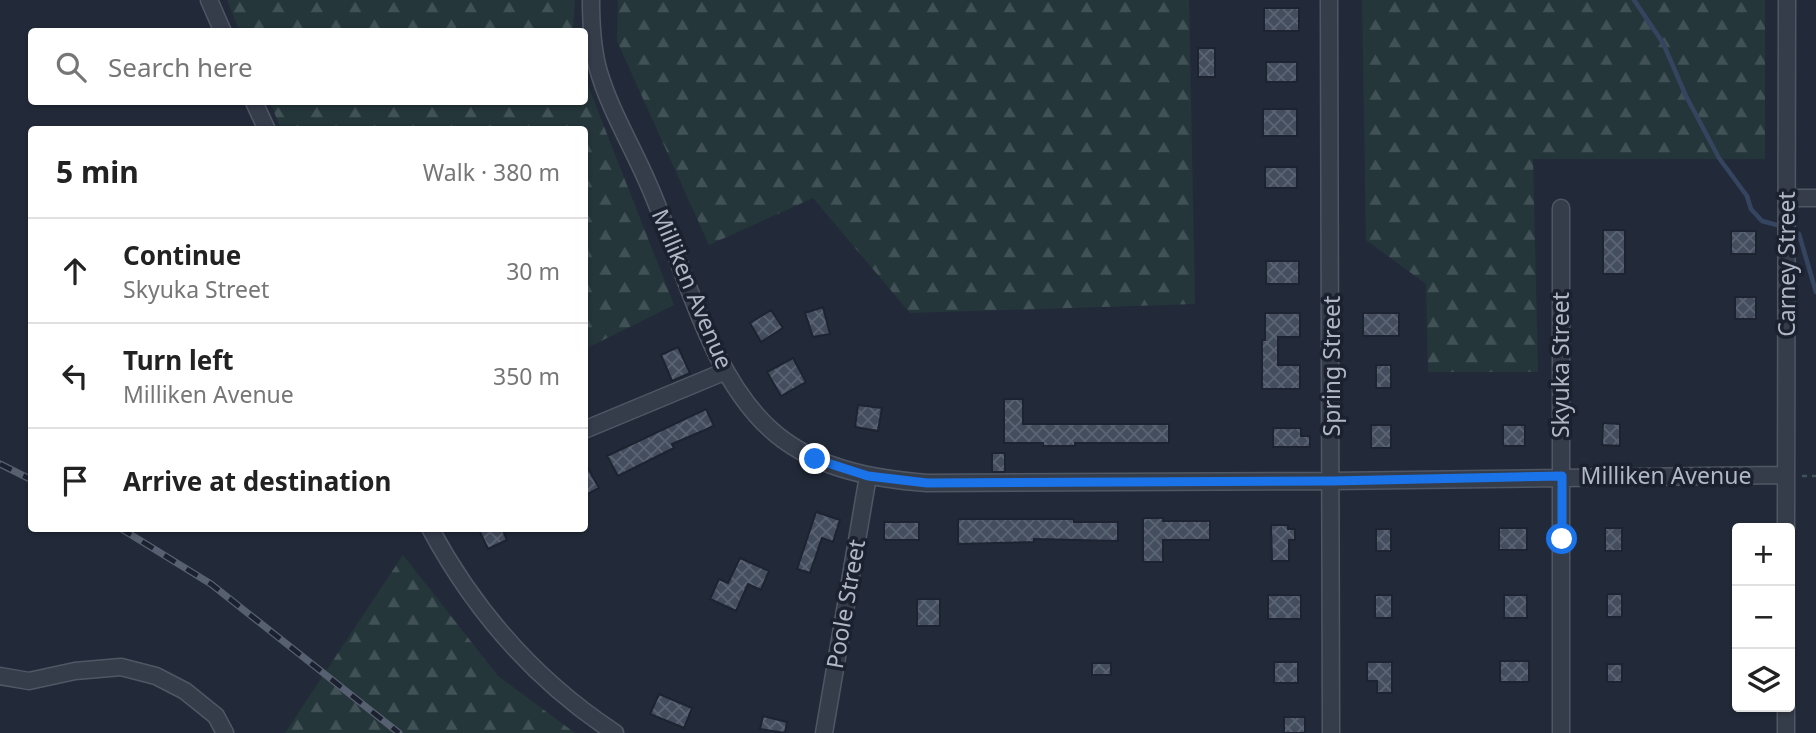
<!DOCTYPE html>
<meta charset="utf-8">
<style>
:root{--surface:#fff;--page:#f2f2f2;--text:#222;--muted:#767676;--line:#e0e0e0}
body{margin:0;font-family:"Noto Sans",sans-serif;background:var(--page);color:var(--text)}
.controls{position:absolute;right:21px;bottom:21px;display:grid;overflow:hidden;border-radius:7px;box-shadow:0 2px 5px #0004}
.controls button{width:63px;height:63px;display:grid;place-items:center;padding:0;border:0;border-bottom:2px solid var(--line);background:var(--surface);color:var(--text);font:35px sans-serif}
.stop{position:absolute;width:21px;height:21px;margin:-16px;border:5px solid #1a73e8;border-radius:50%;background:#fff}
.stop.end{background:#1a73e8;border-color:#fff;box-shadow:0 2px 7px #0008}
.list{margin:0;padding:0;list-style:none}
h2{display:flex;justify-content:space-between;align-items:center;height:91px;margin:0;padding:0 28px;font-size:30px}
h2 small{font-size:23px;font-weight:400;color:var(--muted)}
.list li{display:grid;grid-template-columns:46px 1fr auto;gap:21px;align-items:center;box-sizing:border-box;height:105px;padding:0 28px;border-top:2px solid var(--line)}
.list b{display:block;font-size:26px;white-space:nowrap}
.list p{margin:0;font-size:23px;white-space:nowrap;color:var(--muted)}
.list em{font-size:23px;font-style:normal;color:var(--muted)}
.icon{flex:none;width:38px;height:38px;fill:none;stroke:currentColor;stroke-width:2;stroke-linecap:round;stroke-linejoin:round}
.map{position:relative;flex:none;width:1816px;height:733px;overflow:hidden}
.search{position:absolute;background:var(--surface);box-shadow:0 2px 5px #0004;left:28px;top:28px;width:560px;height:77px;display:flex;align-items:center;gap:18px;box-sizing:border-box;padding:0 24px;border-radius:7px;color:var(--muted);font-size:26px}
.panel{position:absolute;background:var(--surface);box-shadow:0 2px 5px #0004;left:28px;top:126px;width:560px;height:406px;border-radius:7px}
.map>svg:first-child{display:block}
.forest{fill:url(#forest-firs)}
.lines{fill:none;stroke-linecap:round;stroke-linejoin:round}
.stream{stroke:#354560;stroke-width:4.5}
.building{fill:url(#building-cross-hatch);stroke:#1d2330;stroke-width:2}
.street-casing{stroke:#505764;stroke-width:19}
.path{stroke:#415358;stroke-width:2.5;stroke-dasharray:5 5;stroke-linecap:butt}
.street{stroke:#353c4a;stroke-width:16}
.rail-casing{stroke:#576071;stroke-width:7}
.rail{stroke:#1b212e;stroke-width:4.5;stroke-dasharray:13;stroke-linecap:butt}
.route{stroke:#1a73e8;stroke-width:9}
.labels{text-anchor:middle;stroke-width:7;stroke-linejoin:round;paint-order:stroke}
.street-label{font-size:23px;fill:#b0b7c6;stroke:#1b212e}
</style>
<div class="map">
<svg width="1816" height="733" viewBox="0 0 1816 733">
<defs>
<pattern id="forest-firs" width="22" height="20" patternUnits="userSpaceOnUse" patternTransform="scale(1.75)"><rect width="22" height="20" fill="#24363a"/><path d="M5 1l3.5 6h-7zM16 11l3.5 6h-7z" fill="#415155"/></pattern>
<pattern id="building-cross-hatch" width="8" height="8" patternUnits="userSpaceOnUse" patternTransform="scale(1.75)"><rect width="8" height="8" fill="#434d5e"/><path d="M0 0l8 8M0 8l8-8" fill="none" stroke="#5c6474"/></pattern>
</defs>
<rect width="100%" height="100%" fill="#222a39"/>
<!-- forest -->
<path class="forest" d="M 227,0 L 575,0 L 573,31 L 240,32 Z
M 618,0 L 1189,0 L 1195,304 L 910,313 L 813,198 L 709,245 L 617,41 Z
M 1362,0 L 1765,0 L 1765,159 L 1533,159 L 1538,372 L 1428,372 L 1426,284 L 1366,240 Z
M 585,78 L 674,305 L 585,349 L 584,130 L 281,129 L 270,102 L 584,102 Z
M 403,555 L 498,676 L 575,733 L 285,733 Z"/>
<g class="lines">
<!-- stream -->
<path class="stream" d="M 1634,0 L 1663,43 L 1686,96 L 1719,158 L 1747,196 L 1751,209 L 1762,221 L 1784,227
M 1792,230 L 1799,234 L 1816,292"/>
</g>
<!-- building -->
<path class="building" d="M 1264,8 L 1299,8 L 1299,31 L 1264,31 Z
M 1198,48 L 1215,48 L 1215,77 L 1198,77 Z
M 1266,62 L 1297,62 L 1297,82 L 1266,82 Z
M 1263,109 L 1297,109 L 1297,136 L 1263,136 Z
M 1265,167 L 1297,167 L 1297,188 L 1265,188 Z
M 1603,230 L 1625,230 L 1625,274 L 1603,274 Z
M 1731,231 L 1756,231 L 1756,254 L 1731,254 Z
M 1266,261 L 1299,261 L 1299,284 L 1266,284 Z
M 1735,297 L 1756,297 L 1756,319 L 1735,319 Z
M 823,307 L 830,334 L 813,337 L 805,313 Z
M 771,310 L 783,328 L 761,342 L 750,323 Z
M 1265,313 L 1300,313 L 1300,337 L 1278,337 L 1278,365 L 1300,365 L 1300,389 L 1262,389 L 1262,340 L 1265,340 Z
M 1363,313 L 1399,313 L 1399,336 L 1363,336 Z
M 678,347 L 690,373 L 672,381 L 661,355 Z
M 793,358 L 806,382 L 781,396 L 767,372 Z
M 1376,365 L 1391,365 L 1391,388 L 1376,388 Z
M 1004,399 L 1023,399 L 1023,424 L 1169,424 L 1169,443 L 1075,443 L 1075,446 L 1043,446 L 1043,443 L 1004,443 Z
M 858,405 L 882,408 L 878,431 L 855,427 Z
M 706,409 L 714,426 L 672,444 L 674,448 L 618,476 L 607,456 Z
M 1603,423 L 1620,424 L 1620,446 L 1602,445 Z
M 1371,425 L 1391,425 L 1391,448 L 1371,448 Z
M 1503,425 L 1525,425 L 1525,446 L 1503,446 Z
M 1273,428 L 1301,428 L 1301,436 L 1310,436 L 1310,447 L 1273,447 Z
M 992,453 L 1005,453 L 1005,472 L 992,472 Z
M 584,461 L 599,488 L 584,496 Z
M 816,512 L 840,520 L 833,542 L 822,538 L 810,573 L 797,569 Z
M 1143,518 L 1163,518 L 1163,521 L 1210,521 L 1210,540 L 1163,540 L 1163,562 L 1143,562 Z
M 958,519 L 1074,519 L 1074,522 L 1118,522 L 1118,541 L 1034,539 L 1034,542 L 958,544 Z
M 884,522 L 919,522 L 919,540 L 884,540 Z
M 1271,525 L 1288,525 L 1288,529 L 1295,529 L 1295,540 L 1289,540 L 1289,561 L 1272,561 Z
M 478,528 L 502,528 L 507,540 L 488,549 Z
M 1499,528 L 1527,528 L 1527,550 L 1499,550 Z
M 1605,528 L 1622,528 L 1622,551 L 1605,551 Z
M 1376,529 L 1391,529 L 1391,551 L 1376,551 Z
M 740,558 L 769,571 L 761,590 L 748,584 L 736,611 L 710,599 L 719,579 L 728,583 Z
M 1607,594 L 1622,594 L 1622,617 L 1607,617 Z
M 1268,595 L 1301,595 L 1301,619 L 1268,619 Z
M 1375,595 L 1392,595 L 1392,618 L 1375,618 Z
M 1504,595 L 1527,595 L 1527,618 L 1504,618 Z
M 917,599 L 940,599 L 940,626 L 917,626 Z
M 1500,661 L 1529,661 L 1529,682 L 1500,682 Z
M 1274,662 L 1298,662 L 1298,683 L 1274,683 Z
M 1367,662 L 1392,662 L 1392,693 L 1377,693 L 1377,681 L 1367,681 Z
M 1092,663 L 1111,663 L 1111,675 L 1092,675 Z
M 1607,664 L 1622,664 L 1622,682 L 1607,682 Z
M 659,694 L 692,708 L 684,728 L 650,714 Z
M 763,716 L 787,722 L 785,733 L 760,729 Z
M 1284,717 L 1305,717 L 1305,733 L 1284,733 Z"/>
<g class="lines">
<!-- street casing -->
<g class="street-casing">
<path id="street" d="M 209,0 L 223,32
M 591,0 C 591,23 592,46 598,69 C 609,108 631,144 647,181 C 683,260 708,379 777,435 C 819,469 874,479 927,483 L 1332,481 L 1786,475
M 1329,0 L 1331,733
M 254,102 L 267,130
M 1787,198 L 1816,198
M 1561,208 L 1561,733
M 584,430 L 726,371
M 430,528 C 475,612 536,681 615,733
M 1786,528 L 1787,0
M 0,676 L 29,681 L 75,671 L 121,667 L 156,676 L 185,691 L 216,716 L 225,733
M 1786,707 L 1786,733
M 824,733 L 868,476"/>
</g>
<!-- path -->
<path class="path" d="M 1802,476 L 1816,476"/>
<!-- street -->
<use href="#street" class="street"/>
<!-- rail casing -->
<g class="rail-casing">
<path id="rail" d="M 0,464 L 32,480
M 120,528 L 211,584 L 399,733"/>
</g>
<!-- rail -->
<use href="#rail" class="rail"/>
</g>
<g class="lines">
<!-- route -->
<path class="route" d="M 815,459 L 868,476 L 927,483 L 1332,481 L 1562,476 L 1562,539"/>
</g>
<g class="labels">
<!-- street labels -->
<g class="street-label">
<text transform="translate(1787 264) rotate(-90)" y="8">Carney Street</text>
<text transform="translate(692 289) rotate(67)" y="8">Milliken Avenue</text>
<text transform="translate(1561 365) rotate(-90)" y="8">Skyuka Street</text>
<text transform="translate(1332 366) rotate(-90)" y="8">Spring Street</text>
<text x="1666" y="484">Milliken Avenue</text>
<text transform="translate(846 604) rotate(-80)" y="8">Poole Street</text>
</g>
</g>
</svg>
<div class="controls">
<button>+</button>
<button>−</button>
<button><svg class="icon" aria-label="layers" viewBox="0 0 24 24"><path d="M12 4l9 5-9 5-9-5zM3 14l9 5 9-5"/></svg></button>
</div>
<div class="stop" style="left:1562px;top:539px"></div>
<div class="stop end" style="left:815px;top:459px"></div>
<div class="search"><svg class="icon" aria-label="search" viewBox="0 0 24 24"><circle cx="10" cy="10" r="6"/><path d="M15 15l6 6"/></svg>Search here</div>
<section class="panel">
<h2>5 min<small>Walk · 380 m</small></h2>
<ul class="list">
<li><svg class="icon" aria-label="ahead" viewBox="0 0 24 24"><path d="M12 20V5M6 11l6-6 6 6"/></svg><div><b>Continue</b><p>Skyuka Street</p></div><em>30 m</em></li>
<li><svg class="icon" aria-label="left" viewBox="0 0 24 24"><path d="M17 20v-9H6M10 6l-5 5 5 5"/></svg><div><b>Turn left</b><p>Milliken Avenue</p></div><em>350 m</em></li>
<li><svg class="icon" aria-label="arrive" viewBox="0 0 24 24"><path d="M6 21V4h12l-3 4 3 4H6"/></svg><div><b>Arrive at destination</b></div></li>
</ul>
</section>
</div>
